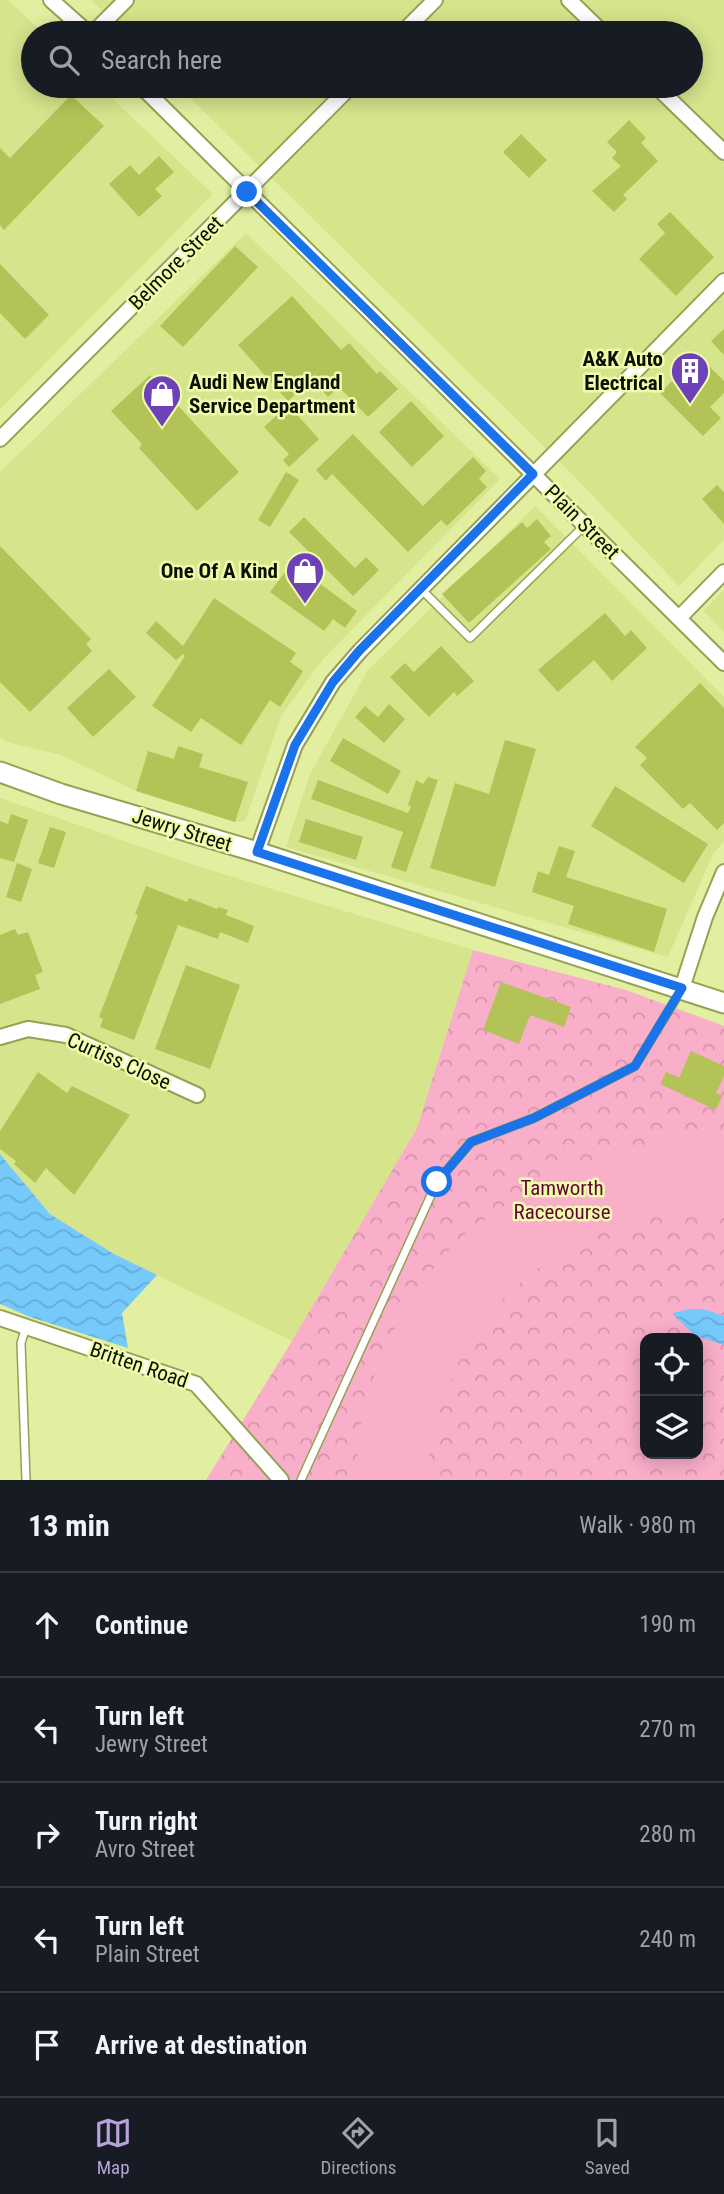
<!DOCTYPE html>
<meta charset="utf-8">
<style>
:root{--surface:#171b24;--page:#242831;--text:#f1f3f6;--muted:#9ea1a6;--line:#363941;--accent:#b6a3db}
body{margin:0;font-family:"Roboto Condensed",sans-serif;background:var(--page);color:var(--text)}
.controls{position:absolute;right:21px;bottom:21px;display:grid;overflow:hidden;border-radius:14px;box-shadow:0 4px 18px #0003}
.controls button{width:63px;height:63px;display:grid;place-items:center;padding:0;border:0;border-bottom:2px solid var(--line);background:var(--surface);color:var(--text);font:35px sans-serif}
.stop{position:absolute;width:21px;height:21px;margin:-16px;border:5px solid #1a73e8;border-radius:50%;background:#fff}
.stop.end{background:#1a73e8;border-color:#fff;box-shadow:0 2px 7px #0008}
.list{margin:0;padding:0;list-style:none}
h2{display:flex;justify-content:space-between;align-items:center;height:91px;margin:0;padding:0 28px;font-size:30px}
h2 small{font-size:23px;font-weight:400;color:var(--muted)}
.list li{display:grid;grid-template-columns:46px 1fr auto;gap:21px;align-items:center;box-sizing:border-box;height:105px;padding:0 28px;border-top:2px solid var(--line)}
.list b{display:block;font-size:26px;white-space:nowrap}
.list p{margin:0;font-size:23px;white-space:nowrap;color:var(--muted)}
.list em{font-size:23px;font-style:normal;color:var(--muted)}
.icon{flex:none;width:38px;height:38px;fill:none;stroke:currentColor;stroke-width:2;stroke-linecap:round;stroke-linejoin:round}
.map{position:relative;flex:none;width:724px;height:1480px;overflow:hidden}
.search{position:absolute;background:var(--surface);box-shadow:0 4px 18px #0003;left:21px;right:21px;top:21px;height:77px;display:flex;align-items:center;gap:18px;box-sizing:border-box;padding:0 24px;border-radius:38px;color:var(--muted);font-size:26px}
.sheet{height:616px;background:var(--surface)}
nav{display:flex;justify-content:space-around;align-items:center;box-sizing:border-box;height:98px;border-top:2px solid var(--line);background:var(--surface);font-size:19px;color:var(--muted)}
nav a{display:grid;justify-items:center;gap:4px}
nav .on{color:var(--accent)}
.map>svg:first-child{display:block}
.built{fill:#d6e48c}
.park{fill:url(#park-crowns);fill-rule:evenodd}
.garden{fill:#f9aec9}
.water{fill:url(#water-waves)}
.building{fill:#b4c357}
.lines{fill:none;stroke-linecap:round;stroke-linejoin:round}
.service-casing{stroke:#96a154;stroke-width:10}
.minor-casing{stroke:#96a154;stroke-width:18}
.secondary-casing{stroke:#96a154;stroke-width:23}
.service{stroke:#fff;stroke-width:7}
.minor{stroke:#fff;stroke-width:14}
.secondary{stroke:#fff;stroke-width:19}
.route{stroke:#1a73e8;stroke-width:9}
.labels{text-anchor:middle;stroke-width:5;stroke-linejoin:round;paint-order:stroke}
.street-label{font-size:21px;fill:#0d1000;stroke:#effcac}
.poi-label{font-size:21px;font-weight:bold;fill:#0d1000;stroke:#effcac;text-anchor:end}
.park-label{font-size:21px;fill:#640337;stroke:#effcac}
</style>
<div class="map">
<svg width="724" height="1480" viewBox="0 0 724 1480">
<defs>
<pattern id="park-crowns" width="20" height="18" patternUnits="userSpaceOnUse" patternTransform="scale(1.75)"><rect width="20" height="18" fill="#f9aec9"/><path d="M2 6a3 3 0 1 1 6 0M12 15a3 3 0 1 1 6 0" fill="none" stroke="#d495ab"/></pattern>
<pattern id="water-waves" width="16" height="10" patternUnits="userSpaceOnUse" patternTransform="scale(1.75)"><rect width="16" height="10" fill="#76c9fb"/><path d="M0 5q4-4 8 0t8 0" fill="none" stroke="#65acd5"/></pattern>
</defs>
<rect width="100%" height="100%" fill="#e2efa0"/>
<!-- built -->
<path class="built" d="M 0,0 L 8,0 L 43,33 L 33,33 L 33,86 L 99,86 L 213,194 L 0,409 Z
M 91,0 L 724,0 L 724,540 L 679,586 L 570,472 L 178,86 L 691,86 L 691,33 L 125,33 Z
M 246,233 L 500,479 L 324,658 L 281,716 L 245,821 L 235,822 L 136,791 L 61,755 L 7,742 L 0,737 L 0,472 Z
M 535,506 L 724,697 L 724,841 L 713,854 L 668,957 L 286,847 L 310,774 L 368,670 Z
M 724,590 L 724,632 L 703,611 Z
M 0,798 L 200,867 L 473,950 L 417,1128 L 292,1341 L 114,1254 L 50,1214 L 0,1154 Z"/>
<!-- park -->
<path class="park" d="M 473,950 L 626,990 L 724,1026 L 724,1480 L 206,1480 L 292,1341 L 417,1128 ZM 645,1338 L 698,1338 L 698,1454 L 645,1454 Z"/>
<!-- garden -->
<path class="garden" d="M 671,1138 L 724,1138 L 724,1209 C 710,1209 695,1208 681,1210 C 669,1211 657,1216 645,1219 C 551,1243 480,1301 446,1392 C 435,1420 426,1450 428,1480 L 357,1480 C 351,1399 405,1287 466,1234 C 476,1225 489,1217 500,1209 C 511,1201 523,1190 535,1184 C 578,1163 624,1151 671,1138 Z"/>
<!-- water -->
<path class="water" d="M 0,1154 L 50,1214 L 114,1254 L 157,1275 L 122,1313 L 128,1348 L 30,1317 L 0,1304 Z
M 690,1309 L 703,1309 L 724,1316 L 724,1345 L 696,1336 L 673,1315 L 673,1313 Z"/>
<!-- building -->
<path class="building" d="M 71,95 L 104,126 L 4,230 L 0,225 L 0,148 L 10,158 Z
M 629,120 L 646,138 L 641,143 L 658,161 L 623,195 L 627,199 L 614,212 L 592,191 L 621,166 L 612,158 L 617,152 L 607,142 Z
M 521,134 L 547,160 L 529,178 L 503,152 Z
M 159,156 L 174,172 L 155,189 L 162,196 L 139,217 L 109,184 L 130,165 L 139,175 Z
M 670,212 L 714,257 L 676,296 L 639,259 L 665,233 L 657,224 Z
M 235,246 L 258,267 L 183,347 L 160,326 Z
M 0,264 L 49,315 L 25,339 L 0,313 Z
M 292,296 L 341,350 L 349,343 L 377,374 L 380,371 L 398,389 L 368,417 L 339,387 L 328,397 L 312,379 L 288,401 L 238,345 Z
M 724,329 L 724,355 L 711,341 Z
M 698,355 L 724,381 L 724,393 L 710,407 L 721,418 L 703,436 L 660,393 L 677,376 L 679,377 Z
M 150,375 L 239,472 L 197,511 L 139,448 L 142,444 L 111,411 Z
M 411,401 L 444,436 L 412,467 L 379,432 Z
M 288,405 L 319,439 L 289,467 L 283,460 L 289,454 L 264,427 Z
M 353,434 L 423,506 L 473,457 L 486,471 L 479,479 L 487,487 L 447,526 L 441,520 L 408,552 L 332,474 L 326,481 L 316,470 Z
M 286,472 L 299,480 L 270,527 L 258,520 Z
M 717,485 L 724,492 L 724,524 L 702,499 Z
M 304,517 L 355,568 L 366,557 L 379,570 L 353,596 L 289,532 Z
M 537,519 L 551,536 L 544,542 L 551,549 L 469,623 L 442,594 L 522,522 L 527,528 Z
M 0,546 L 91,639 L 86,644 L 92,651 L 30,712 L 0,682 Z
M 292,563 L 357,611 L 345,628 L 333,619 L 324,631 L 270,592 Z
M 214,598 L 296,653 L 290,662 L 303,671 L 280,707 L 270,700 L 241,745 L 201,718 L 191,732 L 152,706 L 185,656 L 183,654 L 176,660 L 146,633 L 156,621 L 183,646 Z
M 605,613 L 625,636 L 631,630 L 647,648 L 612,681 L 594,660 L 558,692 L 538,670 Z
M 441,646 L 474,681 L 457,696 L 454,692 L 429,717 L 390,677 L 405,663 L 414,672 Z
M 109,669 L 136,697 L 93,737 L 67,708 Z
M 700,683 L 724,708 L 724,823 L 717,830 L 690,803 L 683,809 L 640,765 L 647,758 L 635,747 Z
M 389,704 L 405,719 L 384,743 L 355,717 L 365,706 L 378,717 Z
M 343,738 L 401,771 L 388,794 L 330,761 Z
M 505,740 L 536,749 L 495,887 L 430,868 L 455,783 L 489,794 Z
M 178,746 L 203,754 L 199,767 L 248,782 L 235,822 L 136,791 L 148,751 L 174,759 Z
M 428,777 L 438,780 L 406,872 L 391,867 L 403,832 L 311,799 L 318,780 L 408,813 L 411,807 L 408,805 L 416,780 L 423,784 Z
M 615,786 L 708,844 L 684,883 L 591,826 Z
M 11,814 L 28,820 L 14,862 L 0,858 L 0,821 L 8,824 Z
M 306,819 L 363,837 L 356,860 L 299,842 Z
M 50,827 L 66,832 L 54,868 L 38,863 Z
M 559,846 L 575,851 L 566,877 L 667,909 L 654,952 L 568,924 L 574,906 L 532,892 L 538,871 L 549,875 Z
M 17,863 L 32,869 L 21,902 L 6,897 Z
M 146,886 L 187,902 L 189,898 L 217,909 L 218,907 L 228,910 L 226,915 L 254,926 L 248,943 L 220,932 L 218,939 L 178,925 L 134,1040 L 100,1027 L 103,1019 L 99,1017 L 138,915 L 135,914 Z
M 15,929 L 18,935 L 28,932 L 43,972 L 35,975 L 40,989 L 0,1004 L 0,935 Z
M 186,965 L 240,985 L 210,1069 L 155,1049 Z
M 501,982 L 571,1007 L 564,1027 L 530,1015 L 519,1044 L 483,1030 Z
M 691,1051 L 724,1066 L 724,1076 L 716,1093 L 722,1096 L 716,1110 L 660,1084 L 666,1072 L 679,1078 Z
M 38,1072 L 67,1093 L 72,1086 L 130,1115 L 74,1195 L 46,1168 L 35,1183 L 14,1164 L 16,1161 L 0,1149 L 0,1131 Z"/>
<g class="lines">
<!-- service casing -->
<g class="service-casing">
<path id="service" d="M 422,590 L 470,638 L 585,525
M 26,1327 L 21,1343 L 26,1480
M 301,1480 L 437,1182 L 471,1142 L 534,1118 L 635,1066 L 680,992"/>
</g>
<!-- minor casing -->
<g class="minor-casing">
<path id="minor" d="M 51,0 L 88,33
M 569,0 L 603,33
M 93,33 L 126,0
M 402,33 L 435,0
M 141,86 L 724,663
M 656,86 L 724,152
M 0,439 L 351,86
M 679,618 L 724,572
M 257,852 L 295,745 L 333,682 L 360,651 L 724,281
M 682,988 L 705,917 L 724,872
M 0,1037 L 28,1029 L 66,1035 L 197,1095
M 0,1318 L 196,1384 L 281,1480"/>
</g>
<!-- secondary casing -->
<g class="secondary-casing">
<path id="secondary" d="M 0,772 L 61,794 L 257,852 L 724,1003"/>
</g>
<!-- service -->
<use href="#service" class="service"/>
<!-- minor -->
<use href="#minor" class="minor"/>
<!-- secondary -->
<use href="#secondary" class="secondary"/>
</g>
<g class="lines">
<!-- route -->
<path class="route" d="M 247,192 L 533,474 L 359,651 L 333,682 L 295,745 L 257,852 L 682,988 L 635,1066 L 534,1118 L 471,1142 L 437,1182"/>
</g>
<!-- icons -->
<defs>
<g id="building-pin" transform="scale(2.0125)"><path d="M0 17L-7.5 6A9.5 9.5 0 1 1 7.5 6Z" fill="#6e41b9" stroke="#effcac"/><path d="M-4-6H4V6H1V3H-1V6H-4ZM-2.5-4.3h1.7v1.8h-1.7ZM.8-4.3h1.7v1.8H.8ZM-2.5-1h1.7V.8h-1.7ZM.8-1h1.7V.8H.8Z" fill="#fff"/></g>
<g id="shop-pin" transform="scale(2.0125)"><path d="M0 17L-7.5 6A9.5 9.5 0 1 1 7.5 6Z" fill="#6e41b9" stroke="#effcac"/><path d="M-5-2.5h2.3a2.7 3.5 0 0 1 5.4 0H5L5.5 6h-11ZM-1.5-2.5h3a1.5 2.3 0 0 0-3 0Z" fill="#fff"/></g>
</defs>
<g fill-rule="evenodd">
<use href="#building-pin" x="690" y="371"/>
<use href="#shop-pin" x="162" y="394"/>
<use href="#shop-pin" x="305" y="571"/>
</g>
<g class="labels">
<!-- street labels -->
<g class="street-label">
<text transform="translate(176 263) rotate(-45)" y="7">Belmore Street</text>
<text transform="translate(582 522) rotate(45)" y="7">Plain Street</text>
<text transform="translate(182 830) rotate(17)" y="7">Jewry Street</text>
<text transform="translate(119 1061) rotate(24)" y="7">Curtiss Close</text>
<text transform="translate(139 1365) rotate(19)" y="7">Britten Road</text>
</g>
<!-- poi labels -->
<g class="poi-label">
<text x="663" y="366">A&amp;K Auto<tspan x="663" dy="24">Electrical</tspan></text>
<text x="189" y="389" text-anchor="start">Audi New England<tspan x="189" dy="24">Service Department</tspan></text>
<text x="278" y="578">One Of A Kind</text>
</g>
<!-- park labels -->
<g class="park-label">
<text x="562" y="1195">Tamworth<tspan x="562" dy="24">Racecourse</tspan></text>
</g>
</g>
</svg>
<div class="controls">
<button><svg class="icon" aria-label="locate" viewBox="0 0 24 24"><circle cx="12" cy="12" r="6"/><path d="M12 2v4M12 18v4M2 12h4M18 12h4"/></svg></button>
<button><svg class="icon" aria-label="layers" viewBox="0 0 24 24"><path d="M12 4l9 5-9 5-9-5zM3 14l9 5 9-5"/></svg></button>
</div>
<div class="stop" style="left:437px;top:1182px"></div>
<div class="stop end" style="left:247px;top:192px"></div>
<div class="search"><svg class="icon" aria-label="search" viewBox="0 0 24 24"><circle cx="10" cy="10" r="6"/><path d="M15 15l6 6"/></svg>Search here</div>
</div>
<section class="sheet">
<h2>13 min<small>Walk · 980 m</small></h2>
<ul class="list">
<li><svg class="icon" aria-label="ahead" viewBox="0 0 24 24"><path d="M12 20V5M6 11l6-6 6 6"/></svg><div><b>Continue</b></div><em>190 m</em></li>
<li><svg class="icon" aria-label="left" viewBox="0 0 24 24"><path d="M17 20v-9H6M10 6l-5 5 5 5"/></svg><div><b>Turn left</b><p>Jewry Street</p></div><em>270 m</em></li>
<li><svg class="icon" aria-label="right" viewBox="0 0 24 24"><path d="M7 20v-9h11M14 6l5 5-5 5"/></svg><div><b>Turn right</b><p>Avro Street</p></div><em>280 m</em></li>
<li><svg class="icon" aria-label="left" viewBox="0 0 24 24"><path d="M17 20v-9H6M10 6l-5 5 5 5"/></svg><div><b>Turn left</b><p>Plain Street</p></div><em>240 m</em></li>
<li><svg class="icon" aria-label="arrive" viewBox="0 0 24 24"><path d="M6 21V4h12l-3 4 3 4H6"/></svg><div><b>Arrive at destination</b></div></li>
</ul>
</section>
<nav>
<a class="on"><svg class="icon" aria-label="map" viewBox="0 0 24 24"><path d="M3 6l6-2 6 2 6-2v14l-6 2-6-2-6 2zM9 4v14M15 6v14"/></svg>Map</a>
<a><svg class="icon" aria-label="directions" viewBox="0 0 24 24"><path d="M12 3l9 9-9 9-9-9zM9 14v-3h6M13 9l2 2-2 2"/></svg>Directions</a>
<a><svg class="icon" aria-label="saved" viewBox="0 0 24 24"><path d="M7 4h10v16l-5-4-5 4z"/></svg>Saved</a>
</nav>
